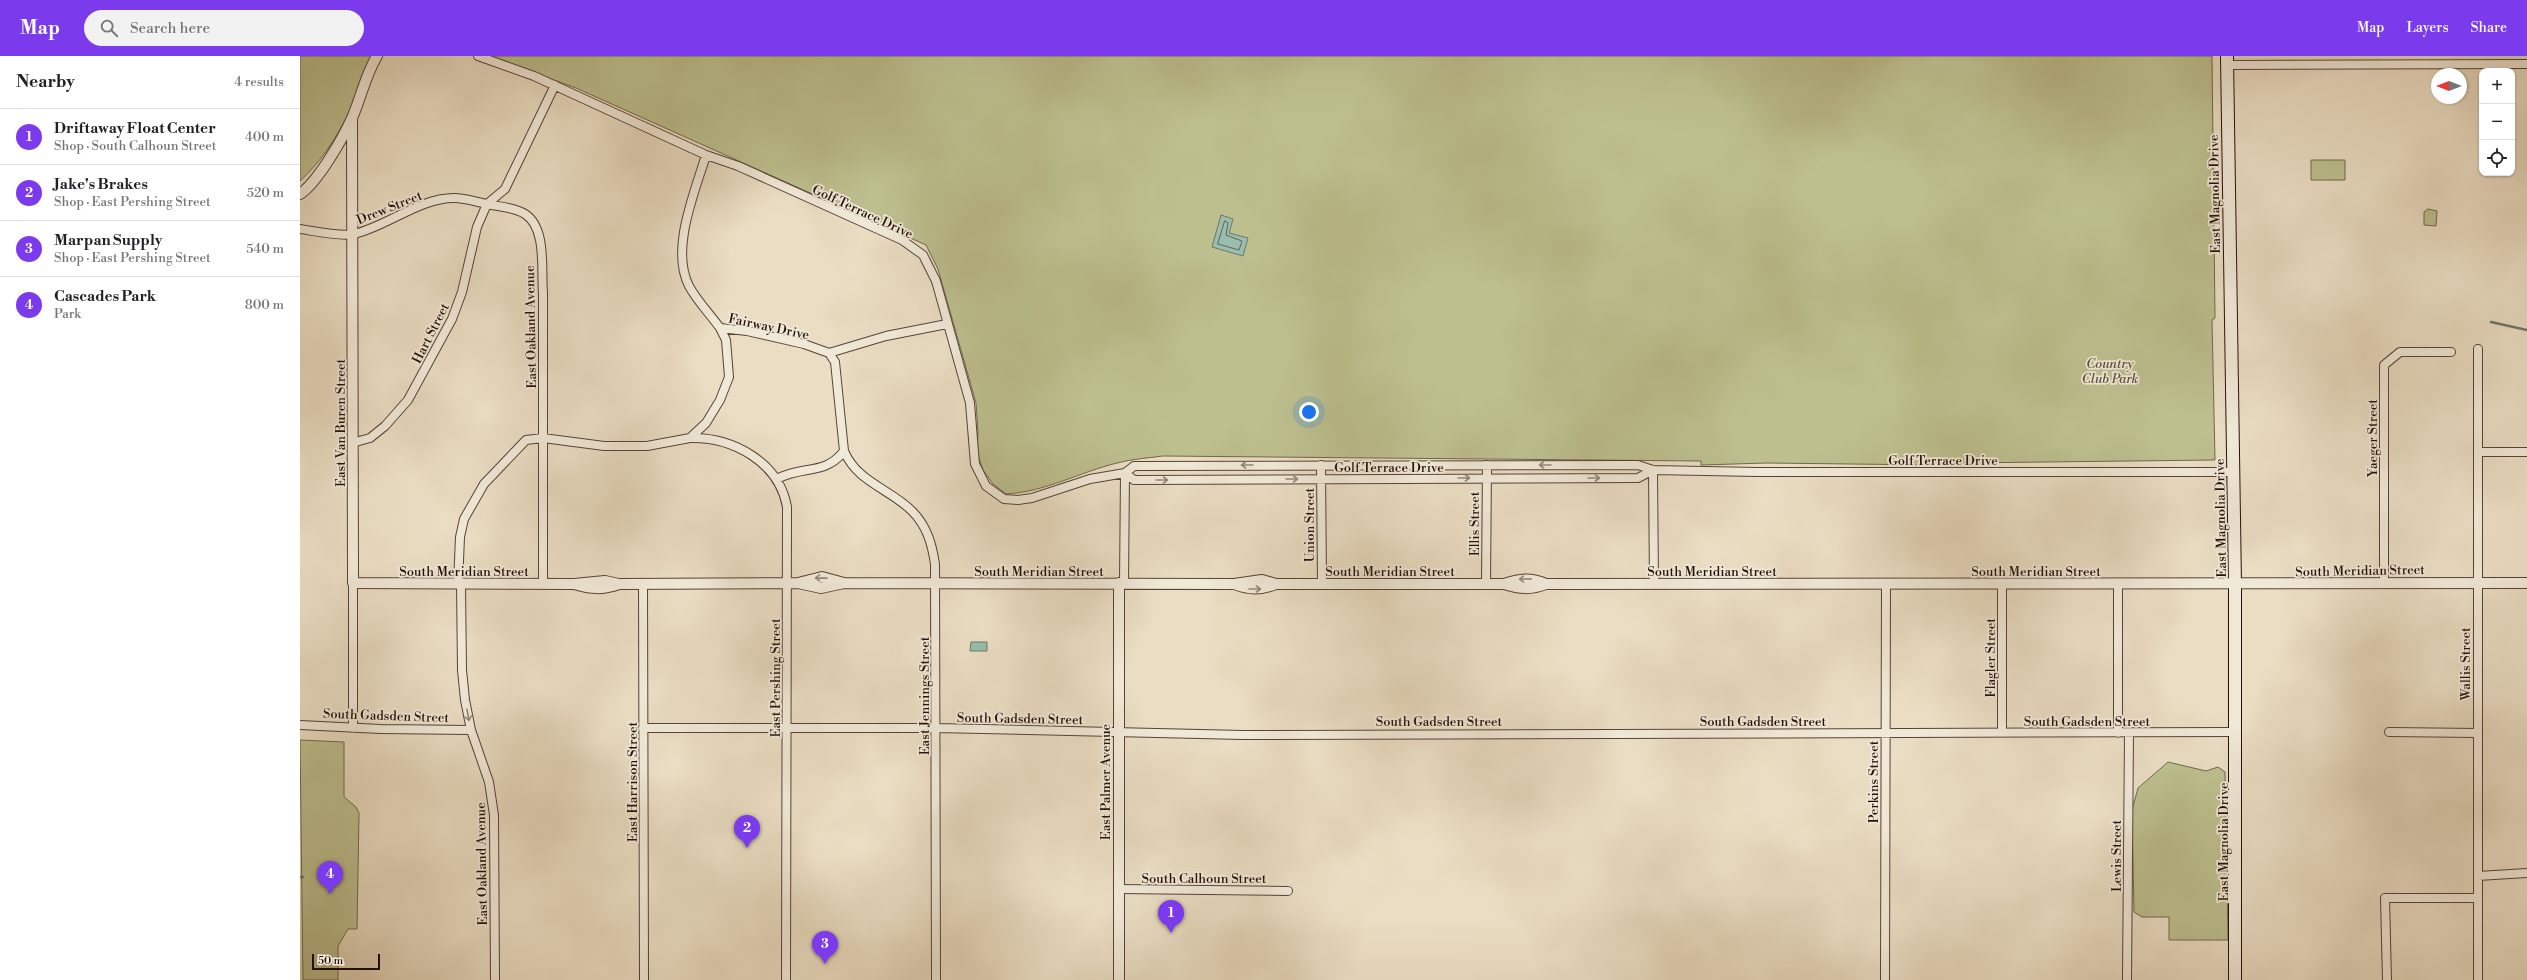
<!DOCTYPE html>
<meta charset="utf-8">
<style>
:root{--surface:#fff;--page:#f2f2f2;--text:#202124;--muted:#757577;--line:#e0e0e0;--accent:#7c3aed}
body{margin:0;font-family:"Libre Bodoni",serif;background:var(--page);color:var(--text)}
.controls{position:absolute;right:12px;top:12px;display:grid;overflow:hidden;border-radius:8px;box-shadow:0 1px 3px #0004}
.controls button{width:36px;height:36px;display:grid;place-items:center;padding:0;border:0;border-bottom:1px solid var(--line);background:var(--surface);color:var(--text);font:20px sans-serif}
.compass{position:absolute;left:2131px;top:12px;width:36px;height:36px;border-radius:50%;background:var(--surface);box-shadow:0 1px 3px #0004;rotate:270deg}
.scale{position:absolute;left:12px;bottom:10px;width:68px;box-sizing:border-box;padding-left:4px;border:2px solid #241009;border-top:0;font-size:11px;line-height:14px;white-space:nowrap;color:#241009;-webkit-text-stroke:3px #f1e9d8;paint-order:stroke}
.you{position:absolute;left:1009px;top:356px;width:14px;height:14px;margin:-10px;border:3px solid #fff;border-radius:50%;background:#1a73e8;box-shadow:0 0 0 6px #1a73e833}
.badge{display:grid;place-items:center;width:26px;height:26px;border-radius:50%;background:var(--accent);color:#fff;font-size:13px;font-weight:700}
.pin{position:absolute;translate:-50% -33px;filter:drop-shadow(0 1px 2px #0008)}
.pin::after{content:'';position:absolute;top:21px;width:14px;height:12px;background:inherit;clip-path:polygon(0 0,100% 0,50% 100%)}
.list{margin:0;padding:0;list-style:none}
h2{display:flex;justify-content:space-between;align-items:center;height:52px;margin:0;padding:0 16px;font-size:17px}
h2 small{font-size:13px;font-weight:400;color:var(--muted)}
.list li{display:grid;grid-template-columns:26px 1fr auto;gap:12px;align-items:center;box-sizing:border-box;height:56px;padding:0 16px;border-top:1px solid var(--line)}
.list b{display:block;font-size:15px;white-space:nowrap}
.list p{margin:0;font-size:13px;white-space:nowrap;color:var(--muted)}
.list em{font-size:13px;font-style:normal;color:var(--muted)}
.icon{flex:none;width:22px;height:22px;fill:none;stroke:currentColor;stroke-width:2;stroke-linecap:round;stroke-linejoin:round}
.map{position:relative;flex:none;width:2227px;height:924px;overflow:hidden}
header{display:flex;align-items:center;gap:24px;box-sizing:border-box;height:56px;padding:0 20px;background:var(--accent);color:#fff}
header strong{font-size:19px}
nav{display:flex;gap:22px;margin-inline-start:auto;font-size:14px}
.search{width:280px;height:36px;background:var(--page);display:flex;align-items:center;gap:10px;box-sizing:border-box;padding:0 14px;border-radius:22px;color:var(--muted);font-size:15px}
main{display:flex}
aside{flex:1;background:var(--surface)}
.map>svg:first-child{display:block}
.green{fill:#bdbf8f;stroke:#70684c}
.water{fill:#9abdad;stroke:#6b786b}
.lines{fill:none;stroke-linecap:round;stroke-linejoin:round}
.shore{stroke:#5f665b;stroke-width:1}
.stream{stroke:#6b786b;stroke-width:2.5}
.minor-casing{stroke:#564338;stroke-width:10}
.tertiary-casing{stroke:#564338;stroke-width:12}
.secondary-casing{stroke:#241009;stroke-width:14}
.minor{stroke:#f1e9d8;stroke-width:8}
.tertiary{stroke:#f1e9d8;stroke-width:10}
.secondary{stroke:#f1e9d8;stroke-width:12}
.oneway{stroke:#95877b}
.labels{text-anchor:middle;stroke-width:3.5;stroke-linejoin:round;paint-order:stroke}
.street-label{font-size:13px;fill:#241009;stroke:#f1e9d8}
.park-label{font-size:13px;font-style:italic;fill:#5a4d38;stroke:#f1e9d8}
</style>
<header>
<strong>Map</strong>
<div class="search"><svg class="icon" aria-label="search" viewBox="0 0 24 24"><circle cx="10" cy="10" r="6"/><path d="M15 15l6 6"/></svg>Search here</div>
<nav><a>Map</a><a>Layers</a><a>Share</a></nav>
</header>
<main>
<aside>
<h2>Nearby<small>4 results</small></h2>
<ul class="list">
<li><span class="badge">1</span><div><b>Driftaway Float Center</b><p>Shop · South Calhoun Street</p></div><em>400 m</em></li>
<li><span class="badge">2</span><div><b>Jake's Brakes</b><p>Shop · East Pershing Street</p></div><em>520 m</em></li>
<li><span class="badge">3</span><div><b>Marpan Supply</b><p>Shop · East Pershing Street</p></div><em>540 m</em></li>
<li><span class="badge">4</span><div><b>Cascades Park</b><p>Park</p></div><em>800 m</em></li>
</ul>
</aside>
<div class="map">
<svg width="2227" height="924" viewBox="0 0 2227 924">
<rect width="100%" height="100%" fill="#eaddc3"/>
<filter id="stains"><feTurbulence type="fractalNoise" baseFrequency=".005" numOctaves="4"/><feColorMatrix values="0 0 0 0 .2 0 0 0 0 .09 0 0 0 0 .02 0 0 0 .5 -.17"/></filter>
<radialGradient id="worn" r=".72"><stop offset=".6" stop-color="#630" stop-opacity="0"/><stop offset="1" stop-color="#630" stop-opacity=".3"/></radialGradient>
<!-- green -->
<path class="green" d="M 0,0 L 74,0 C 55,45 37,91 0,125 Z
M 187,0 L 1912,0 L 1915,262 L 1912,264 L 1915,404 L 1660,407 L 1635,409 L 1467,407 L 1401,409 L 1401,405 L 863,400 C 848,402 832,403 817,407 C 780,416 745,436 706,438 L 693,428 L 683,414 L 677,396 L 678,376 L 676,347 L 638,213 L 626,189 L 276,32 Z
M 2011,104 L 2045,104 L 2045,124 L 2011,124 Z
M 2128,153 L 2137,155 L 2136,170 L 2124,169 L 2124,156 Z
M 0,684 L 44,686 L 44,741 L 56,751 L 59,757 L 57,873 L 48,873 L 38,890 L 38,924 L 3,924 Z
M 1868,706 L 1906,715 L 1918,711 L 1925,716 L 1928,884 L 1869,884 L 1869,861 L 1842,861 L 1834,856 L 1832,754 L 1838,732 Z"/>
<!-- water -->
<path class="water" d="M 921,159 L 933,163 L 929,177 L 948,182 L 943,200 L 912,191 Z
M 671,586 L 687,586 L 687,595 L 670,595 Z"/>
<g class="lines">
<!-- shore -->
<path class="shore" d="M 925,165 L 928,167 L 926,179 L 942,185 L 939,194 L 918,188 Z"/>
<!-- stream -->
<path class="stream" d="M 2191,266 L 2227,274
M 0,821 L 3,821"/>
<!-- minor casing -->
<g class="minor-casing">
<path id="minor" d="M 178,0 L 234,20 L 406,99 L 438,110 L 602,184 L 623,199 L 636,225 L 670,347 L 675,408 L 686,430 L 704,443 L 718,444 L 732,442 L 790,423 L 825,417 L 834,410 L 1338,409 L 1353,414 L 1457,416 L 1932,416
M 1927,9 L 2227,8
M 406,99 C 395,136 370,193 389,230 C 397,245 410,258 420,272 L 447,275 L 504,288 L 529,297 L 586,280 L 647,268
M 0,173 C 14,175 41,181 54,178 C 88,170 119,142 154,142 C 167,142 179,147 192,149 C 203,151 216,152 225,158 C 247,172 241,214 243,237 L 243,527
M 390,382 C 433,381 479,406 487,451 L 486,924
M 52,387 L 70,382 L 85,370 L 108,344 L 152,263 L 162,236 L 177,171 L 187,148 L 205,133 L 255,29
M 544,395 C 558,427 589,432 612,455 C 627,470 632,488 635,508 L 636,924
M 2178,396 L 2227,396
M 1021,409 L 1022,528
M 1353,414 L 1354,528
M 825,417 L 834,424 L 1338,422 L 1353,414
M 477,423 C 502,409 525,420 544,395 L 535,306 L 529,297
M 343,527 L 344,924
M 824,527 L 825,417
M 2084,527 L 2084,309 L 2100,296 L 2151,296
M 158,528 L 160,481 L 164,463 L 184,428 L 226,384 L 243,382 L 304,390 L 347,390 L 390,382 L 406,367 L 420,344 L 429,321 L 426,284 L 420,272
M 161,528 L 162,614 L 165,644 L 171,674 L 189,726 L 194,759 L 195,924
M 1186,528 L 1187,409
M 1702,528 L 1702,676
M 1818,528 L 1818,677
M 0,669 L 80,673 L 171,674
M 53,672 L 53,527
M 343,672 L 636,672 L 943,679 L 1936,676
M 2089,676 L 2178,677
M 2178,820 L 2227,817
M 819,833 L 988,835
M 1585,924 L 1586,527
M 1827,924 L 1829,677
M 2087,924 L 2085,842 L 2178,842
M 2178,924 L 2178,293"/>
</g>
<!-- tertiary casing -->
<g class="tertiary-casing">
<path id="tertiary" d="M 52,62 L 53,527 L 274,528 L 305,525 L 319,528 L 498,527 L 521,532 L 544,527 L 934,528 L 962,524 L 976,528 L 1204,528 C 1220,533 1230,534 1246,528 L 2227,527
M 0,138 C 18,126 43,82 52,62 C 61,42 65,20 77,0
M 498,527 L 522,521 L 544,527
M 274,528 C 291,533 302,534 319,528
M 934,528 C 950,534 960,534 976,528
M 1204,528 C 1220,523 1230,521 1246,528
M 819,924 L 819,527"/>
</g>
<!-- secondary casing -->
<g class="secondary-casing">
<path id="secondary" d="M 1927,0 L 1935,529 L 1935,924"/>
</g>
<!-- minor -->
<use href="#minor" class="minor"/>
<!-- tertiary -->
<use href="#tertiary" class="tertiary"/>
<!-- secondary -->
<use href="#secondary" class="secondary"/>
</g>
<!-- one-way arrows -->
<defs><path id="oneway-shaft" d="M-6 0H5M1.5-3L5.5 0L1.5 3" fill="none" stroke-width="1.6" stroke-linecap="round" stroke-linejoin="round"/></defs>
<g class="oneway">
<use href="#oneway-shaft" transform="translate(947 409) rotate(180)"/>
<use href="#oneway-shaft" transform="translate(1245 409) rotate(180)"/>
<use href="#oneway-shaft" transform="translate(1164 422)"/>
<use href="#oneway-shaft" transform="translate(1294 422)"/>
<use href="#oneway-shaft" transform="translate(992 423)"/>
<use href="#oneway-shaft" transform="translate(862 424)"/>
<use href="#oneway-shaft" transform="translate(521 522) rotate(-179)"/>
<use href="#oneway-shaft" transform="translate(1225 523) rotate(179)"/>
<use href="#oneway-shaft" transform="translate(955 533)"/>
<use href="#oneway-shaft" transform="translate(168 659) rotate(80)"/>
</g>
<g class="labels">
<!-- street labels -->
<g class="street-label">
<text transform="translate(1914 138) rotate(-91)" y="5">East Magnolia Drive</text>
<text transform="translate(89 151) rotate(-22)" y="5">Drew Street</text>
<text transform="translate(563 155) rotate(25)" y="5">Golf Terrace Drive</text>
<text transform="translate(469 270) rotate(12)" y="5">Fairway Drive</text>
<text transform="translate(230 271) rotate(-91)" y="5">East Oakland Avenue</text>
<text transform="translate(130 277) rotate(-63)" y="5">Hart Street</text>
<text transform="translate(40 367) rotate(-90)" y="5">East Van Buren Street</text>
<text transform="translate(2072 382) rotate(-90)" y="5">Yaeger Street</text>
<text x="1643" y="409">Golf Terrace Drive</text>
<text x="1089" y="416">Golf Terrace Drive</text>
<text transform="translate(1920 462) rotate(-91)" y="5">East Magnolia Drive</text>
<text transform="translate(1174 468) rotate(-90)" y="5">Ellis Street</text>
<text transform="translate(1009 469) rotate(-90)" y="5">Union Street</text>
<text transform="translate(2060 514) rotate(-1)" y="5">South Meridian Street</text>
<text x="164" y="520">South Meridian Street</text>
<text x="739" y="520">South Meridian Street</text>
<text x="1090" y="520">South Meridian Street</text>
<text x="1412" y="520">South Meridian Street</text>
<text x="1736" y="520">South Meridian Street</text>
<text transform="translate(1690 602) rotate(-90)" y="5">Flagler Street</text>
<text transform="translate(2165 608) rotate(-90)" y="5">Wallis Street</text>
<text transform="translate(475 622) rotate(-90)" y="5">East Pershing Street</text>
<text transform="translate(624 640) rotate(-90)" y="5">East Jennings Street</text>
<text transform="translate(86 659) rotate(2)" y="5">South Gadsden Street</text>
<text transform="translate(720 662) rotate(1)" y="5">South Gadsden Street</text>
<text x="1139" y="670">South Gadsden Street</text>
<text x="1463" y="670">South Gadsden Street</text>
<text x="1787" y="670">South Gadsden Street</text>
<text transform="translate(332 726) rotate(-90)" y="5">East Harrison Street</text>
<text transform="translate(805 726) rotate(-90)" y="5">East Palmer Avenue</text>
<text transform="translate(1573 726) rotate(-90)" y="5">Perkins Street</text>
<text transform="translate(1923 786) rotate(-90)" y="5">East Magnolia Drive</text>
<text transform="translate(1816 800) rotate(-90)" y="5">Lewis Street</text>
<text transform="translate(181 808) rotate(-91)" y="5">East Oakland Avenue</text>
<text x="904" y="827">South Calhoun Street</text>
</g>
<!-- park labels -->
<g class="park-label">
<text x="1810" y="312">Country<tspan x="1810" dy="15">Club Park</tspan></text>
</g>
</g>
<rect width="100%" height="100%" filter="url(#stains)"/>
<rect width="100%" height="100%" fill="url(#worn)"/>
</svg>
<div class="controls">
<button>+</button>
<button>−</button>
<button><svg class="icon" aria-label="locate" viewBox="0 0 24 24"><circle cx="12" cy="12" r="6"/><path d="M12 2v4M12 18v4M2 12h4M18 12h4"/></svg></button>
</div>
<svg class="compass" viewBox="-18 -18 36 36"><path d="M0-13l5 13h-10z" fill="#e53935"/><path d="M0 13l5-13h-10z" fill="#757577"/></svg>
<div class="scale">50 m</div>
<div class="you"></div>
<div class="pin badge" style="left:871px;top:877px">1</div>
<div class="pin badge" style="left:447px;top:792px">2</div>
<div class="pin badge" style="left:525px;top:908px">3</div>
<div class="pin badge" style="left:30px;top:838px">4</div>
</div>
</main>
